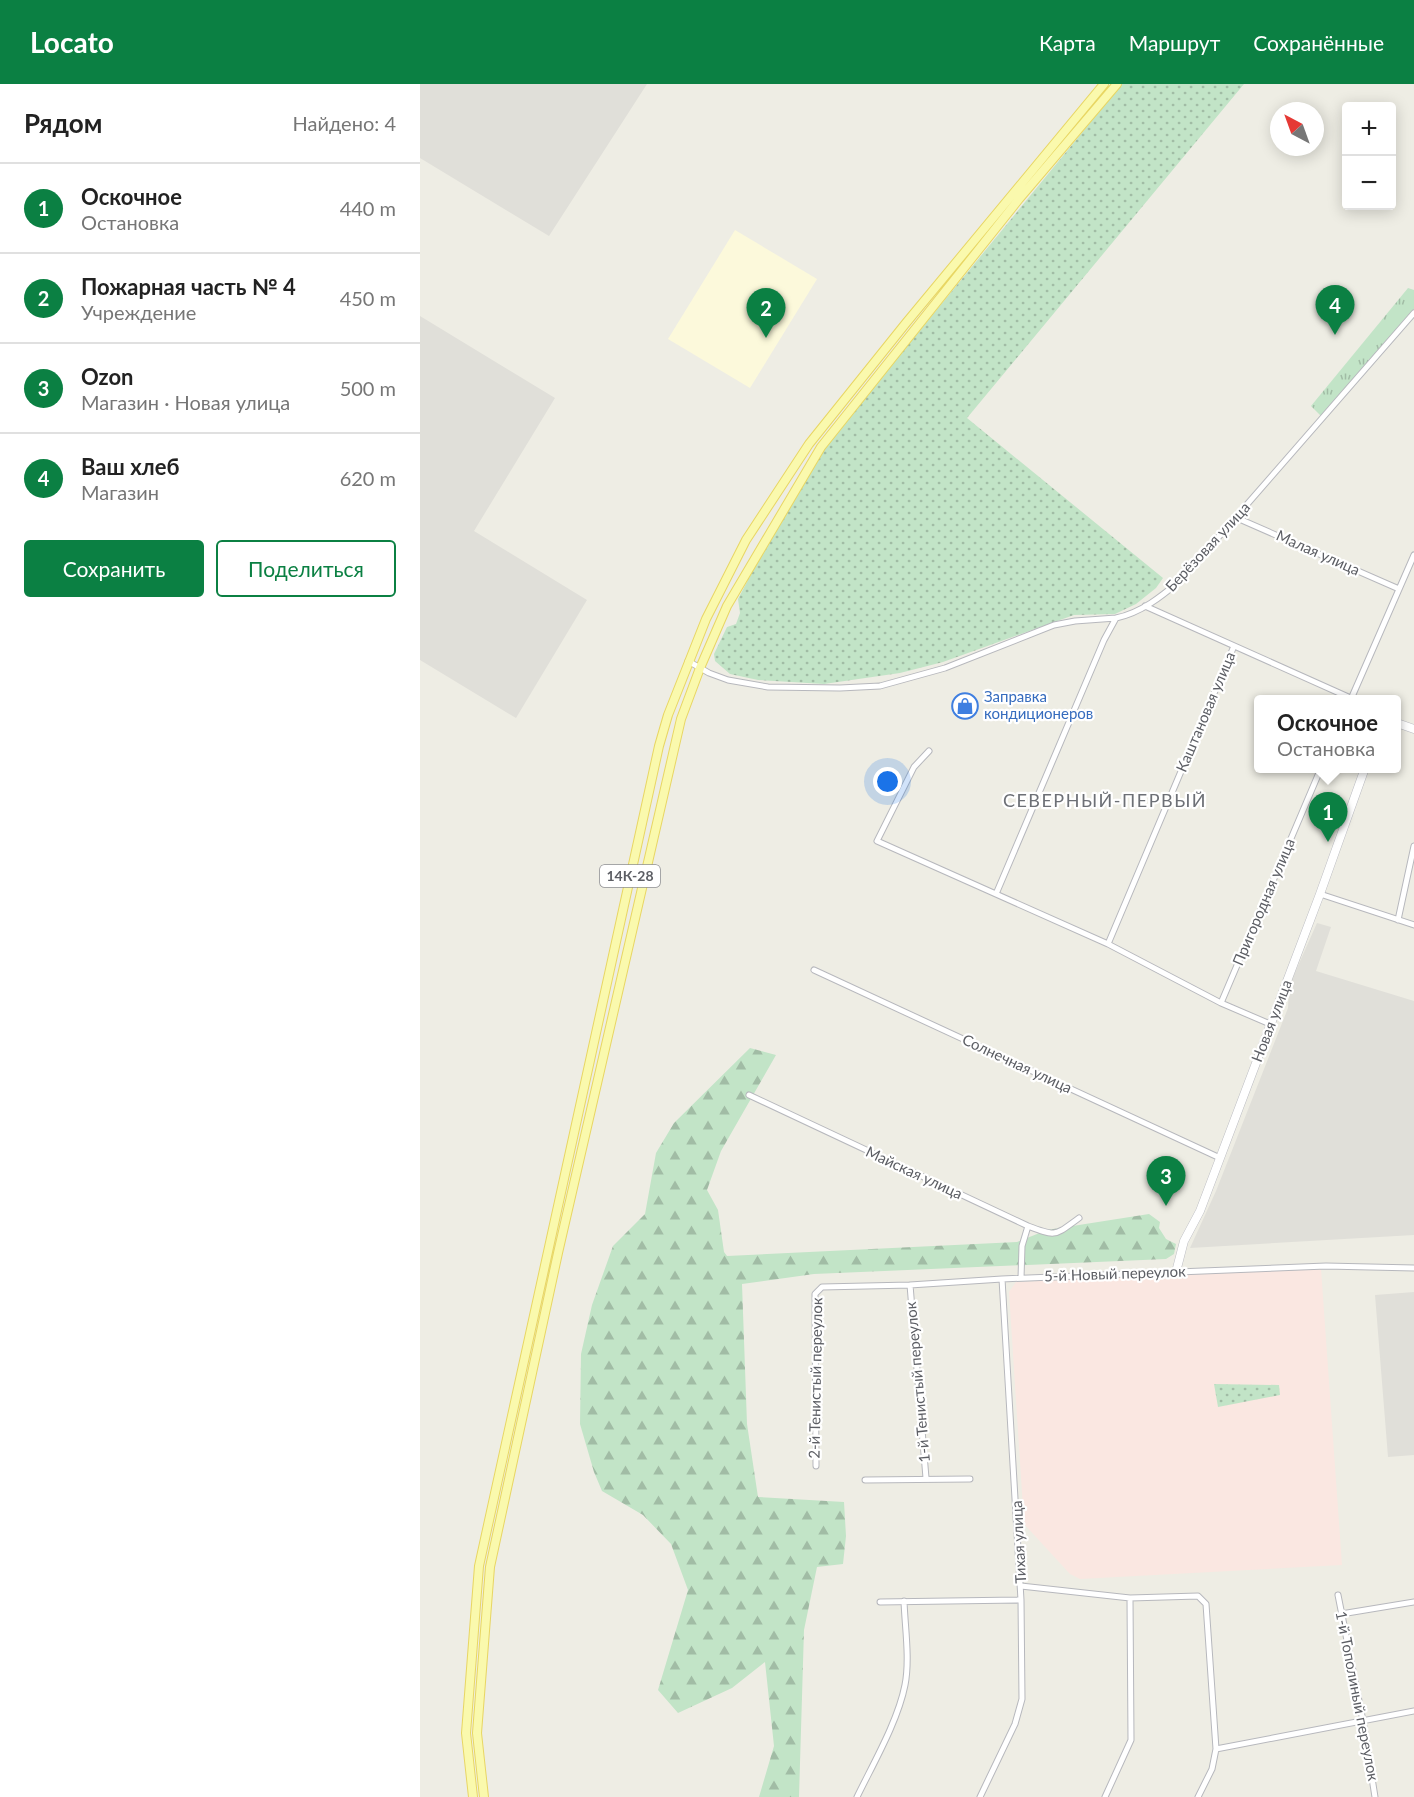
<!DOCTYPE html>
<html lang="ru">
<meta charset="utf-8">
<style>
:root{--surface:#fff;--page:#f6f6f6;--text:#222;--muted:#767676;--line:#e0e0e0;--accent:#0b8043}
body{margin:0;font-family:Lato,sans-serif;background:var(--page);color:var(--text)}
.controls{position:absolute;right:18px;top:18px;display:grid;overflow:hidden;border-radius:6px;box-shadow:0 3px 15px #0003}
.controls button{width:54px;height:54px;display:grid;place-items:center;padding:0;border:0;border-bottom:2px solid var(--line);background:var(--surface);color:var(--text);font:30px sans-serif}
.compass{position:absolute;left:850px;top:18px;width:54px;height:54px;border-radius:50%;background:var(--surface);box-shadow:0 3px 15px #0003;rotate:319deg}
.you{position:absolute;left:468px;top:698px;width:21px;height:21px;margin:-15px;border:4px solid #fff;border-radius:50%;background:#1a73e8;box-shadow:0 0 0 9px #1a73e833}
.badge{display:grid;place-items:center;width:39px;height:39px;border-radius:50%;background:var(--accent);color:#fff;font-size:20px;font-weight:700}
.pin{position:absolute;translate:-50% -50px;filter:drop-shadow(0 2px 3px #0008)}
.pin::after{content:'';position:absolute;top:32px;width:21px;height:18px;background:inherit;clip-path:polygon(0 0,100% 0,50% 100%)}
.popup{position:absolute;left:834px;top:611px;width:147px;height:78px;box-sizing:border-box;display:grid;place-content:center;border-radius:6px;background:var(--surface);filter:drop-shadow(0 2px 4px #0005);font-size:20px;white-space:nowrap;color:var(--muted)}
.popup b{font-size:22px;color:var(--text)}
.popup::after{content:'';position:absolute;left:50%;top:100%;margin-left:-12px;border:12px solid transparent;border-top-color:var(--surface)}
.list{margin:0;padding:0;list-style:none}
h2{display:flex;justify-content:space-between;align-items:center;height:78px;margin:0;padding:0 24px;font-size:26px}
h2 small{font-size:20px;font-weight:400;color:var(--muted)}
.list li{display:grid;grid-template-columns:39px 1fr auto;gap:18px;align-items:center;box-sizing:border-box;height:90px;padding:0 24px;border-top:2px solid var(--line)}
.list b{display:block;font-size:22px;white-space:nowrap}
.list p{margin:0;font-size:20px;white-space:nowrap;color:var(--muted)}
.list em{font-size:20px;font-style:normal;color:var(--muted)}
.actions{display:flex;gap:12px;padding:18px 24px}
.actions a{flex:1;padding:14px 0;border:2px solid var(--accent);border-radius:6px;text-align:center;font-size:21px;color:var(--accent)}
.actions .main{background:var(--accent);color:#fff}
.map{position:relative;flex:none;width:994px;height:1713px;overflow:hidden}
header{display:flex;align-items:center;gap:36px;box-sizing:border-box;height:84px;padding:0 30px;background:var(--accent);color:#fff}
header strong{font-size:28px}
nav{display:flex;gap:33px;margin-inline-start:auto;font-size:21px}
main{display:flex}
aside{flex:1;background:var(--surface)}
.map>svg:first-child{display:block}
.commercial{fill:#fcf9db}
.industrial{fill:#e0dfd9}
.medical{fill:#fae7e1}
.grass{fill:url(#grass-dots)}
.forest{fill:url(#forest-firs)}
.park{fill:url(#park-tufts)}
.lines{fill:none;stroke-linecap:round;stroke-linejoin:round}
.street-casing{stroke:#b7b8bd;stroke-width:7}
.secondary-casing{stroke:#babbc1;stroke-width:9}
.primary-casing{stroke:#e8d663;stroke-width:10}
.street{stroke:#fff;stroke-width:5}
.secondary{stroke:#fff;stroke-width:8}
.primary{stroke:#faf9ad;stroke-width:8}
.labels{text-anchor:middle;stroke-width:4.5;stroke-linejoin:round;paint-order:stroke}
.shield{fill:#fff;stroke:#8d8e92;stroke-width:1.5}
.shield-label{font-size:14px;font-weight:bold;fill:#5c5e64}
.street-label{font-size:15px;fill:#5c5e64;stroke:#fff}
.shop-label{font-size:15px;fill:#366cbe;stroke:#fff;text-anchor:start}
.quarter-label{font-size:18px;letter-spacing:1.5px;fill:#6d7076;stroke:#fff}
</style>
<header>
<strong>Locato</strong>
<nav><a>Карта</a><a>Маршрут</a><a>Сохранённые</a></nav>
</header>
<main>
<aside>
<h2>Рядом<small>Найдено: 4</small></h2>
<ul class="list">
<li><span class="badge">1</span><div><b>Оскочное</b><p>Остановка</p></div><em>440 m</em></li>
<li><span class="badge">2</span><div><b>Пожарная часть № 4</b><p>Учреждение</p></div><em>450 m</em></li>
<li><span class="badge">3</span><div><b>Ozon</b><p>Магазин · Новая улица</p></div><em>500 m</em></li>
<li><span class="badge">4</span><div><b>Ваш хлеб</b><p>Магазин</p></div><em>620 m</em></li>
</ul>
<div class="actions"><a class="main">Сохранить</a><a>Поделиться</a></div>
</aside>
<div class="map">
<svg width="994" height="1713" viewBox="0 0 994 1713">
<defs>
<pattern id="grass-dots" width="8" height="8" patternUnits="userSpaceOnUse" patternTransform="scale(1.5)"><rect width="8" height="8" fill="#c2e4c7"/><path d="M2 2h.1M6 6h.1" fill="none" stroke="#a1bca5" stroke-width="1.8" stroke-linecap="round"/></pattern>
<pattern id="forest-firs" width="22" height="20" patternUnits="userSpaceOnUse" patternTransform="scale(1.5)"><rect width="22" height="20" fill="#c2e4c7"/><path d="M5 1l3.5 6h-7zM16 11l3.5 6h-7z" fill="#a1bca5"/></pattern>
<pattern id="park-tufts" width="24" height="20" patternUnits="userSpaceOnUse" patternTransform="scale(1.5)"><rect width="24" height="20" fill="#c2e4c7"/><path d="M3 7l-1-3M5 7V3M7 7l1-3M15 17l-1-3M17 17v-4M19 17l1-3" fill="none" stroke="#a1bca5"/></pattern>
</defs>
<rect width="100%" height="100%" fill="#eeede4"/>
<!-- commercial -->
<path class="commercial" d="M 315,146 L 397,195 L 330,304 L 248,255 Z"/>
<!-- industrial -->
<path class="industrial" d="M 0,0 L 227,0 L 129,152 L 0,74 Z
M 0,232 L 135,314 L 54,447 L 167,516 L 96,634 L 0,576 Z
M 897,839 L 911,843 L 896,887 L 994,917 L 994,1151 L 770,1164 L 796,1107 L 868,924 L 869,902 Z
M 994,1208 L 994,1371 L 968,1373 L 955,1211 Z"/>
<!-- medical -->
<path class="medical" d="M 901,1185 L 922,1481 L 660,1495 L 650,1490 L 604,1440 L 589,1208 L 596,1198 Z"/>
<!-- grass -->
<path class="grass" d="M 702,0 L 824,0 L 547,334 L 743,494 L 736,504 L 716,520 L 695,530 L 654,531 L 523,578 L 480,589 L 404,600 L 338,596 L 310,590 L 295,577 L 294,570 L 307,543 L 316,540 L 320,529 L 318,515 L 349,456 L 408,358 Z
M 794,1300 L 859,1301 L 860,1311 L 798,1323 Z"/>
<!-- forest -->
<path class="forest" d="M 330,964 L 356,971 L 301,1067 L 287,1106 L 298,1126 L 304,1168 L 307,1172 L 597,1158 L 627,1146 L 729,1130 L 740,1138 L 739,1144 L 746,1155 L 756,1160 L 754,1170 L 746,1175 L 394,1190 L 322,1200 L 327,1340 L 338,1413 L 424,1418 L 426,1452 L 423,1480 L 397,1483 L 384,1546 L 379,1713 L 339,1713 L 354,1662 L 345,1578 L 312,1604 L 258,1629 L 238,1606 L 268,1506 L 251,1460 L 223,1431 L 182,1407 L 174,1388 L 160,1340 L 161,1270 L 172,1221 L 193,1162 L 225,1130 L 236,1069 L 254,1039 Z"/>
<!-- park -->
<path class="park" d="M 988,204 L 994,206 L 994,225 L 901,332 L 891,322 Z"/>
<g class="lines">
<!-- street casing -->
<g class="street-casing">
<path id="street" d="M 817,434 L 979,505
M 725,522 L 935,616
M 268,577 L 289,589 L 308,596 L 348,603 L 420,604 L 460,602 L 525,584 L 634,541 L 655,537 L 696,534
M 931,615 L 994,471
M 509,667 L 494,683 L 457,757 L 688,860 L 801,919 L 850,940
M 576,810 L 684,556 L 696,534 C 721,529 742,512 761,496 L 994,229
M 900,810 L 994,841
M 978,836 L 994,762
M 688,860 L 814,562
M 394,886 L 800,1074
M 801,919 L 901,684
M 329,1011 L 608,1142 C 637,1153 634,1152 659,1134
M 601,1194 L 602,1162 L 608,1142
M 490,1201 L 506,1394
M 396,1382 L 395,1210 L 402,1203 L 490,1201 L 582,1195 L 906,1182 L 994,1184
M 445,1396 L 550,1395
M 601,1502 L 710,1514 L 778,1512 L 786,1520 L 796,1665 L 792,1685 L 778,1713
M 918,1511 L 943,1637 L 955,1713
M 460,1518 L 601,1516
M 921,1530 L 994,1518
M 796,1665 L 994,1627
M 437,1713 C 453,1680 478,1637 485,1601 C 490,1575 485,1544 484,1517
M 560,1713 L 595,1640 L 602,1615 L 601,1516 L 582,1195
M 685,1713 L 711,1656 L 710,1514"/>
</g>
<!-- secondary casing -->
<g class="secondary-casing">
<path id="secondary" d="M 977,639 L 994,645
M 756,1188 L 764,1157 L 780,1127 L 900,810 L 945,684"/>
</g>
<!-- primary casing -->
<g class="primary-casing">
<path id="primary" d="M 53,1713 L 46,1649 L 59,1482 L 239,662 L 248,631 L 286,535 L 326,456 L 389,360 L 486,239 L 684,0
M 64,1713 L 57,1649 L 70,1483 L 138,1169 L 261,635 L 280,584 L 307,522 L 401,363 L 599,115 L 697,0"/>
</g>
<!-- street -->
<use href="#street" class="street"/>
<!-- secondary -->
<use href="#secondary" class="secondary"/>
<!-- primary -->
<use href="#primary" class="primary"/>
</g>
<!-- icons -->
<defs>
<g id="shop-ring" transform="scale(1.35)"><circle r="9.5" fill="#fff" stroke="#3f7fe0" stroke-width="1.5"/><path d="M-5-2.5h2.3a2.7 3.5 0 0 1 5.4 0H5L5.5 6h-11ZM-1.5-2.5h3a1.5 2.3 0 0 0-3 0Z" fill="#3f7fe0"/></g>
</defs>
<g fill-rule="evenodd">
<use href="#shop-ring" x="545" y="622"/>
</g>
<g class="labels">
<!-- shield labels -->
<rect class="shield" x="180" y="781" width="60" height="22" rx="4.5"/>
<g class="shield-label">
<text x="210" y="797">14К-28</text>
</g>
<!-- street labels -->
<g class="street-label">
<text transform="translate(788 463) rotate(-47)" y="5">Берёзовая улица</text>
<text transform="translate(898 469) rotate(24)" y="5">Малая улица</text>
<text transform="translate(786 628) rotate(-67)" y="5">Каштановая улица</text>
<text transform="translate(844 818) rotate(-67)" y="5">Пригородная улица</text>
<text transform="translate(852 937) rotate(-69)" y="5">Новая улица</text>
<text transform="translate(597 980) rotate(25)" y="5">Солнечная улица</text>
<text transform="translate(494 1089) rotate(25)" y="5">Майская улица</text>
<text transform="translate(695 1190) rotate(-2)" y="5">5-й Новый переулок</text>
<text transform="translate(396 1294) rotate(-89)" y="5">2-й Тенистый переулок</text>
<text transform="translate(498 1298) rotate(-95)" y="5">1-й Тенистый переулок</text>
<text transform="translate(599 1458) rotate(-93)" y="5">Тихая улица</text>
<text transform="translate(937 1612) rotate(79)" y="5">1-й Тополиный переулок</text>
</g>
<!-- shop labels -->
<g class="shop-label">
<text x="564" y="618">Заправка<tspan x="564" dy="17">кондиционеров</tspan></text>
</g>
<!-- quarter labels -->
<g class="quarter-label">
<text x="685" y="723">СЕВЕРНЫЙ-ПЕРВЫЙ</text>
</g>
</g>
</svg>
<div class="controls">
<button>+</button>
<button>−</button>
</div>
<svg class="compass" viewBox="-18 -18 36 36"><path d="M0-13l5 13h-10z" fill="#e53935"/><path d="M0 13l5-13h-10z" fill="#767676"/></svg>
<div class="you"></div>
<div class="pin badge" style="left:908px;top:758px">1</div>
<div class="popup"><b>Оскочное</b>Остановка</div>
<div class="pin badge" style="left:346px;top:254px">2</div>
<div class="pin badge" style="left:746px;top:1122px">3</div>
<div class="pin badge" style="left:915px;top:251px">4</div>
</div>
</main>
